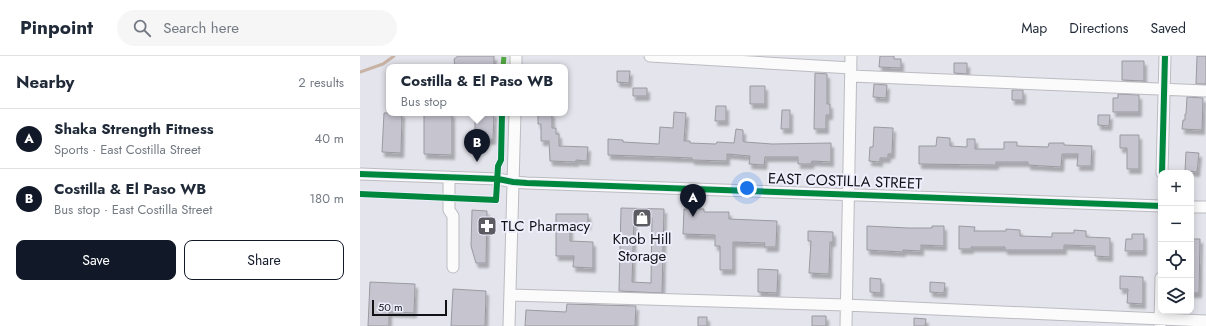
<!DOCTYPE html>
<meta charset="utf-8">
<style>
:root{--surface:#fff;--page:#f6f6f7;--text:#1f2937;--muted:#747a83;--line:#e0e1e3;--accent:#111827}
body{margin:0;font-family:Jost,sans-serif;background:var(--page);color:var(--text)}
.controls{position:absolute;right:12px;bottom:12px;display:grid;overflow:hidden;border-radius:8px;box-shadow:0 2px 10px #0003}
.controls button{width:36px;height:36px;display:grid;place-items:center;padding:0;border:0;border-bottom:1px solid var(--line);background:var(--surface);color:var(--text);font:20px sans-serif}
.scale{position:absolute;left:12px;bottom:10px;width:75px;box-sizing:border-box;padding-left:4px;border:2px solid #111116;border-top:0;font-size:11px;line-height:14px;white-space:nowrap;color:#111116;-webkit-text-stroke:3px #eeeefd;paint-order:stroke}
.you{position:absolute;left:387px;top:132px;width:14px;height:14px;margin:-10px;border:3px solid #fff;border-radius:50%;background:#1a73e8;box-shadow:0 0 0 6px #1a73e833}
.badge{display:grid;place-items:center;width:26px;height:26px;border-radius:50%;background:var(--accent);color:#fff;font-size:13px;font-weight:700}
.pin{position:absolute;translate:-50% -33px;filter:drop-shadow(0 1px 2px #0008)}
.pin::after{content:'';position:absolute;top:21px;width:14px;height:12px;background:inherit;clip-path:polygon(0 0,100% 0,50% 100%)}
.popup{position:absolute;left:26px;top:8px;width:182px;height:52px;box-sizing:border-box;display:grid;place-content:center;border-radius:8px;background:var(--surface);filter:drop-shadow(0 1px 3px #0005);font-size:13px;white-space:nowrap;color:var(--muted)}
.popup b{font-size:15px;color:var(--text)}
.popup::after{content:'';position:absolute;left:50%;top:100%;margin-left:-8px;border:8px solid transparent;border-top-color:var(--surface)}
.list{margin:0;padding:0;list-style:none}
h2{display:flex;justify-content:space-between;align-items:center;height:52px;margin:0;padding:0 16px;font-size:17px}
h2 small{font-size:13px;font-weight:400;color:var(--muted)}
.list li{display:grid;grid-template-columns:26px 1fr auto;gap:12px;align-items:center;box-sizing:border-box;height:60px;padding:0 16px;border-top:1px solid var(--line)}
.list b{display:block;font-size:15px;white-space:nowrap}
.list p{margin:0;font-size:13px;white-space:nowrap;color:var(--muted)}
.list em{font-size:13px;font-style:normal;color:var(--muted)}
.actions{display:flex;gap:8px;padding:12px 16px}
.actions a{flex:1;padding:9px 0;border:1px solid var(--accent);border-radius:8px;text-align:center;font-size:14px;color:var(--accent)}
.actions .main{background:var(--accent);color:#fff}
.icon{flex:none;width:22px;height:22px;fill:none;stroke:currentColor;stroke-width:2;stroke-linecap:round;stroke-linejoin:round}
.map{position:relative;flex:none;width:846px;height:270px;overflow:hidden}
header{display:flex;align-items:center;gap:24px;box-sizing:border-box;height:56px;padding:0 20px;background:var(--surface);border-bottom:1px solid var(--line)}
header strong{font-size:19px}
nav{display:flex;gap:22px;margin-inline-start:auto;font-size:14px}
.search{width:280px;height:36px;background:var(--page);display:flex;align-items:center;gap:10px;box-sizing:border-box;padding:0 14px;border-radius:22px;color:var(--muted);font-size:15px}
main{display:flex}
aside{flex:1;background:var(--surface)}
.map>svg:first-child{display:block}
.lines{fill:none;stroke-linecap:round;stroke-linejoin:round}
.stream{stroke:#c7b2a3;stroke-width:3}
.building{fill:#c5c4cf;stroke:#9a9aa0;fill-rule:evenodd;filter:url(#shadow)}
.minor-casing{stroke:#bbbbc1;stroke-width:13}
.minor{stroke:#fbfbfc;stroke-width:11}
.quiet{stroke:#51a842;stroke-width:5;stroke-dasharray:10 5;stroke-linecap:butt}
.cycleway-casing{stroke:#eeeefd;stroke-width:8}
.cycleway{stroke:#00873e;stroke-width:6}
.labels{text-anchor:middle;stroke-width:4;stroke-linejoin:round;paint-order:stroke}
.street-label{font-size:15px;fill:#111116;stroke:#eeeefd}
.poi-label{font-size:15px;fill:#111116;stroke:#eeeefd;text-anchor:start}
</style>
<header>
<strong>Pinpoint</strong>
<div class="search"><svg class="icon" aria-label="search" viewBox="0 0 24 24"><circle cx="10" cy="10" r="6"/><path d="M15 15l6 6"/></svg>Search here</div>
<nav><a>Map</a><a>Directions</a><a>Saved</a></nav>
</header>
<main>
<aside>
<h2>Nearby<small>2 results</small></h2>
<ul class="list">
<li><span class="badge">A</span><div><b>Shaka Strength Fitness</b><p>Sports · East Costilla Street</p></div><em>40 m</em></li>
<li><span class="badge">B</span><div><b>Costilla &amp; El Paso WB</b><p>Bus stop · East Costilla Street</p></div><em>180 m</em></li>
</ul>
<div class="actions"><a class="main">Save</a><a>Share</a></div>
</aside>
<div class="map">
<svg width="846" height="270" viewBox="0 0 846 270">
<defs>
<filter id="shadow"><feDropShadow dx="2.5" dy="4.5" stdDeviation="1" flood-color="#0004"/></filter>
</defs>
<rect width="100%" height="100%" fill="#e4e4ec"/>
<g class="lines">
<!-- stream -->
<path class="stream" d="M 0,16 L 23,8 L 34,0"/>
</g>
<!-- building -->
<path class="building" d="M 98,0 L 134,0 L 134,11 L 95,11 L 94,3 Z
M 520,0 L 534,0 L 534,3 L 541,3 L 541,12 L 519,11 Z
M 837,0 L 846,0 L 846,28 L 836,28 Z
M 762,5 L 784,5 L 784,25 L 762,24 Z
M 594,7 L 607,7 L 607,18 L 594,17 Z
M 257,15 L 270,15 L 269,27 L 257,26 Z
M 455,17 L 467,18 L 467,48 L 470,48 L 470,59 L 466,59 L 466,73 L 454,73 Z
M 514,28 L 527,29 L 526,42 L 513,41 Z
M 390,30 L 405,30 L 405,48 L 390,48 Z
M 273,32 L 287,32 L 287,40 L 273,40 Z
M 652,34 L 663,34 L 663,44 L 652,44 Z
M 758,38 L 779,39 L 779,56 L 753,56 L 753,42 L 758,42 Z
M 827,41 L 843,42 L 842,74 L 822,73 L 823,64 L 825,64 L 825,58 L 826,58 Z
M 356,50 L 366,50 L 366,65 L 355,65 Z
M 422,54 L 430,54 L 430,73 L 421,73 Z
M 314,56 L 326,57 L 324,85 L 330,85 L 330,87 L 356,88 L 357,86 L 374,87 L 376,73 L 383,74 L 383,85 L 385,86 L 412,88 L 471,87 L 471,106 L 452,105 L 451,108 L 438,108 L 438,101 L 405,101 L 404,109 L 389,108 L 390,100 L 367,98 L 367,105 L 332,104 L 332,102 L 309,101 L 248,99 L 248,83 L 263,84 L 263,86 L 299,88 L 300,71 L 313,72 Z
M 24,57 L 42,57 L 41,97 L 22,96 Z
M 64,57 L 92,57 L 92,99 L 64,98 Z
M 115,57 L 134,57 L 133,84 L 115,83 Z
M 178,57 L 192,57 L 192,72 L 196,72 L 196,78 L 199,78 L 199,90 L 228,91 L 227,105 L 216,104 L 216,106 L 190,105 L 189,85 L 181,85 L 181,68 L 178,68 Z
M 738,59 L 750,59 L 749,70 L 738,69 Z
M 514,71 L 533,72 L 532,98 L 528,98 L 528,102 L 520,102 L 520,106 L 509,105 L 510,91 L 513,91 Z
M 760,79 L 779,79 L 779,113 L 767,113 L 767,92 L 760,92 Z
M 577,81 L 590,82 L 590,90 L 607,91 L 607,83 L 615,83 L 615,93 L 644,93 L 644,86 L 657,86 L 657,90 L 688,91 L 689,87 L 704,87 L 704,89 L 732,90 L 731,110 L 717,110 L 718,98 L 702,98 L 701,111 L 668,109 L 668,106 L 636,106 L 636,109 L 559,108 L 559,90 L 576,90 Z
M 826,96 L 839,97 L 837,116 L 825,115 Z
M 261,152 L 304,153 L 302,237 L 259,235 ZM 277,161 L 292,162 L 291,227 L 272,226 L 274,163 L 277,163 Z
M 324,153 L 344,153 L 344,156 L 369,156 L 369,163 L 417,165 L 416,191 L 404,191 L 405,187 L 373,186 L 373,214 L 360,214 L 360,190 L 355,190 L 355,179 L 323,178 Z
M 112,154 L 127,155 L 126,207 L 116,207 L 111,190 Z
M 196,158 L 228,158 L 228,169 L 210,169 L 210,185 L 233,186 L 233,212 L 213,211 L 214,200 L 196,200 Z
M 507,170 L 548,172 L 572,172 L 572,170 L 584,170 L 584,190 L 561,189 L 561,195 L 543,194 L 543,196 L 507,194 Z
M 599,170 L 615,171 L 614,175 L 646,175 L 646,173 L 660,174 L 660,180 L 692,181 L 692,177 L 714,177 L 714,174 L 726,175 L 726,181 L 750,182 L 750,201 L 735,200 L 735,190 L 704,189 L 704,194 L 645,194 L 645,191 L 611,191 L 611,193 L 599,193 Z
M 448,175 L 473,176 L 473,186 L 470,186 L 469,218 L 449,217 L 451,185 L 448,185 Z
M 772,178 L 784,178 L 784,195 L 765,195 L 766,183 L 772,183 Z
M 831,183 L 840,183 L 839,237 L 831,237 Z
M 398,213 L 418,214 L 417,237 L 398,236 Z
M 760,220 L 783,221 L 783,248 L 767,247 L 768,233 L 760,233 Z
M 510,222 L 521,223 L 521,237 L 510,236 Z
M 10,226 L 55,228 L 54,257 L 29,256 L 29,270 L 8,270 Z
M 570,226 L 585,227 L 584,237 L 570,236 Z
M 93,233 L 126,235 L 125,270 L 91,270 Z
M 207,248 L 276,250 L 275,270 L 165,270 L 166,254 L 206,256 Z
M 452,260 L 466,260 L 466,270 L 452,270 Z
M 338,261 L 347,261 L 347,270 L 338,270 Z
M 554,262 L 566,263 L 565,270 L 554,270 Z"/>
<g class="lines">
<!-- minor casing -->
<g class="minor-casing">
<path id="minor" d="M 290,0 L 491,12
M 156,11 L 156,0
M 491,20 L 846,35
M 802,117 L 805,0
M 0,118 L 138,123 L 153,126 L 167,127 L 801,150
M 89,121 L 89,154 L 93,160 L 93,211
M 831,151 L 846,151
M 150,239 L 486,249 L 846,265
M 149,270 L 155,57
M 486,270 L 491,0
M 800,270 L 801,222"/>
</g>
<!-- minor -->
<use href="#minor" class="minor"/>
<!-- quiet -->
<path class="quiet" d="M 143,11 L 144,0"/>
<!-- cycleway casing -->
<g class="cycleway-casing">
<path id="cycleway" d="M 802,117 L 805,0
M 0,118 L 138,123 L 153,126 L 167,127 L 801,150
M 0,138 L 136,144 L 138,110 L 141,104 L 142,57"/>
</g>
<!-- cycleway -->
<use href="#cycleway" class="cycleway"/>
</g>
<!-- icons -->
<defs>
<g id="shop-square" transform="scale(1)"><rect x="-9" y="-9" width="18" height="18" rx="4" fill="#5b5b61" stroke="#eeeefd"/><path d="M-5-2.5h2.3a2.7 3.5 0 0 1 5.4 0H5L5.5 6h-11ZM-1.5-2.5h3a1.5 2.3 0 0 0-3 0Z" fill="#fff"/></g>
<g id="pharmacy-square" transform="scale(1)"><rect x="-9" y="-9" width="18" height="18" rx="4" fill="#5b5b61" stroke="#eeeefd"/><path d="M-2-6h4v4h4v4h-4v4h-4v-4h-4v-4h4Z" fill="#fff"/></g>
</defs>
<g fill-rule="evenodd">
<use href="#shop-square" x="282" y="162"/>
<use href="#pharmacy-square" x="127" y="170"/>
</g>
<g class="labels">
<!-- street labels -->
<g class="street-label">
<text transform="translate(485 125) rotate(2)" y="5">EAST COSTILLA STREET</text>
</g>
<!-- poi labels -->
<g class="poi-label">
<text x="141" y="175">TLC Pharmacy</text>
<text x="282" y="188" text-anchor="middle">Knob Hill<tspan x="282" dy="17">Storage</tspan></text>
</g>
</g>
</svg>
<div class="controls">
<button>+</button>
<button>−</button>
<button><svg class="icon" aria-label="locate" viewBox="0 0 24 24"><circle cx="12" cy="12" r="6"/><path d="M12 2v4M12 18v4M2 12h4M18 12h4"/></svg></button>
<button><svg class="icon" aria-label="layers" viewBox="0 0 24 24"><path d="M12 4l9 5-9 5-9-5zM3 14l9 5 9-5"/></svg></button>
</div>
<div class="scale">50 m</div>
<div class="you"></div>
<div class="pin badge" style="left:333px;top:161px">A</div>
<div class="pin badge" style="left:117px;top:106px">B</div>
<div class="popup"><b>Costilla &amp; El Paso WB</b>Bus stop</div>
</div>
</main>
